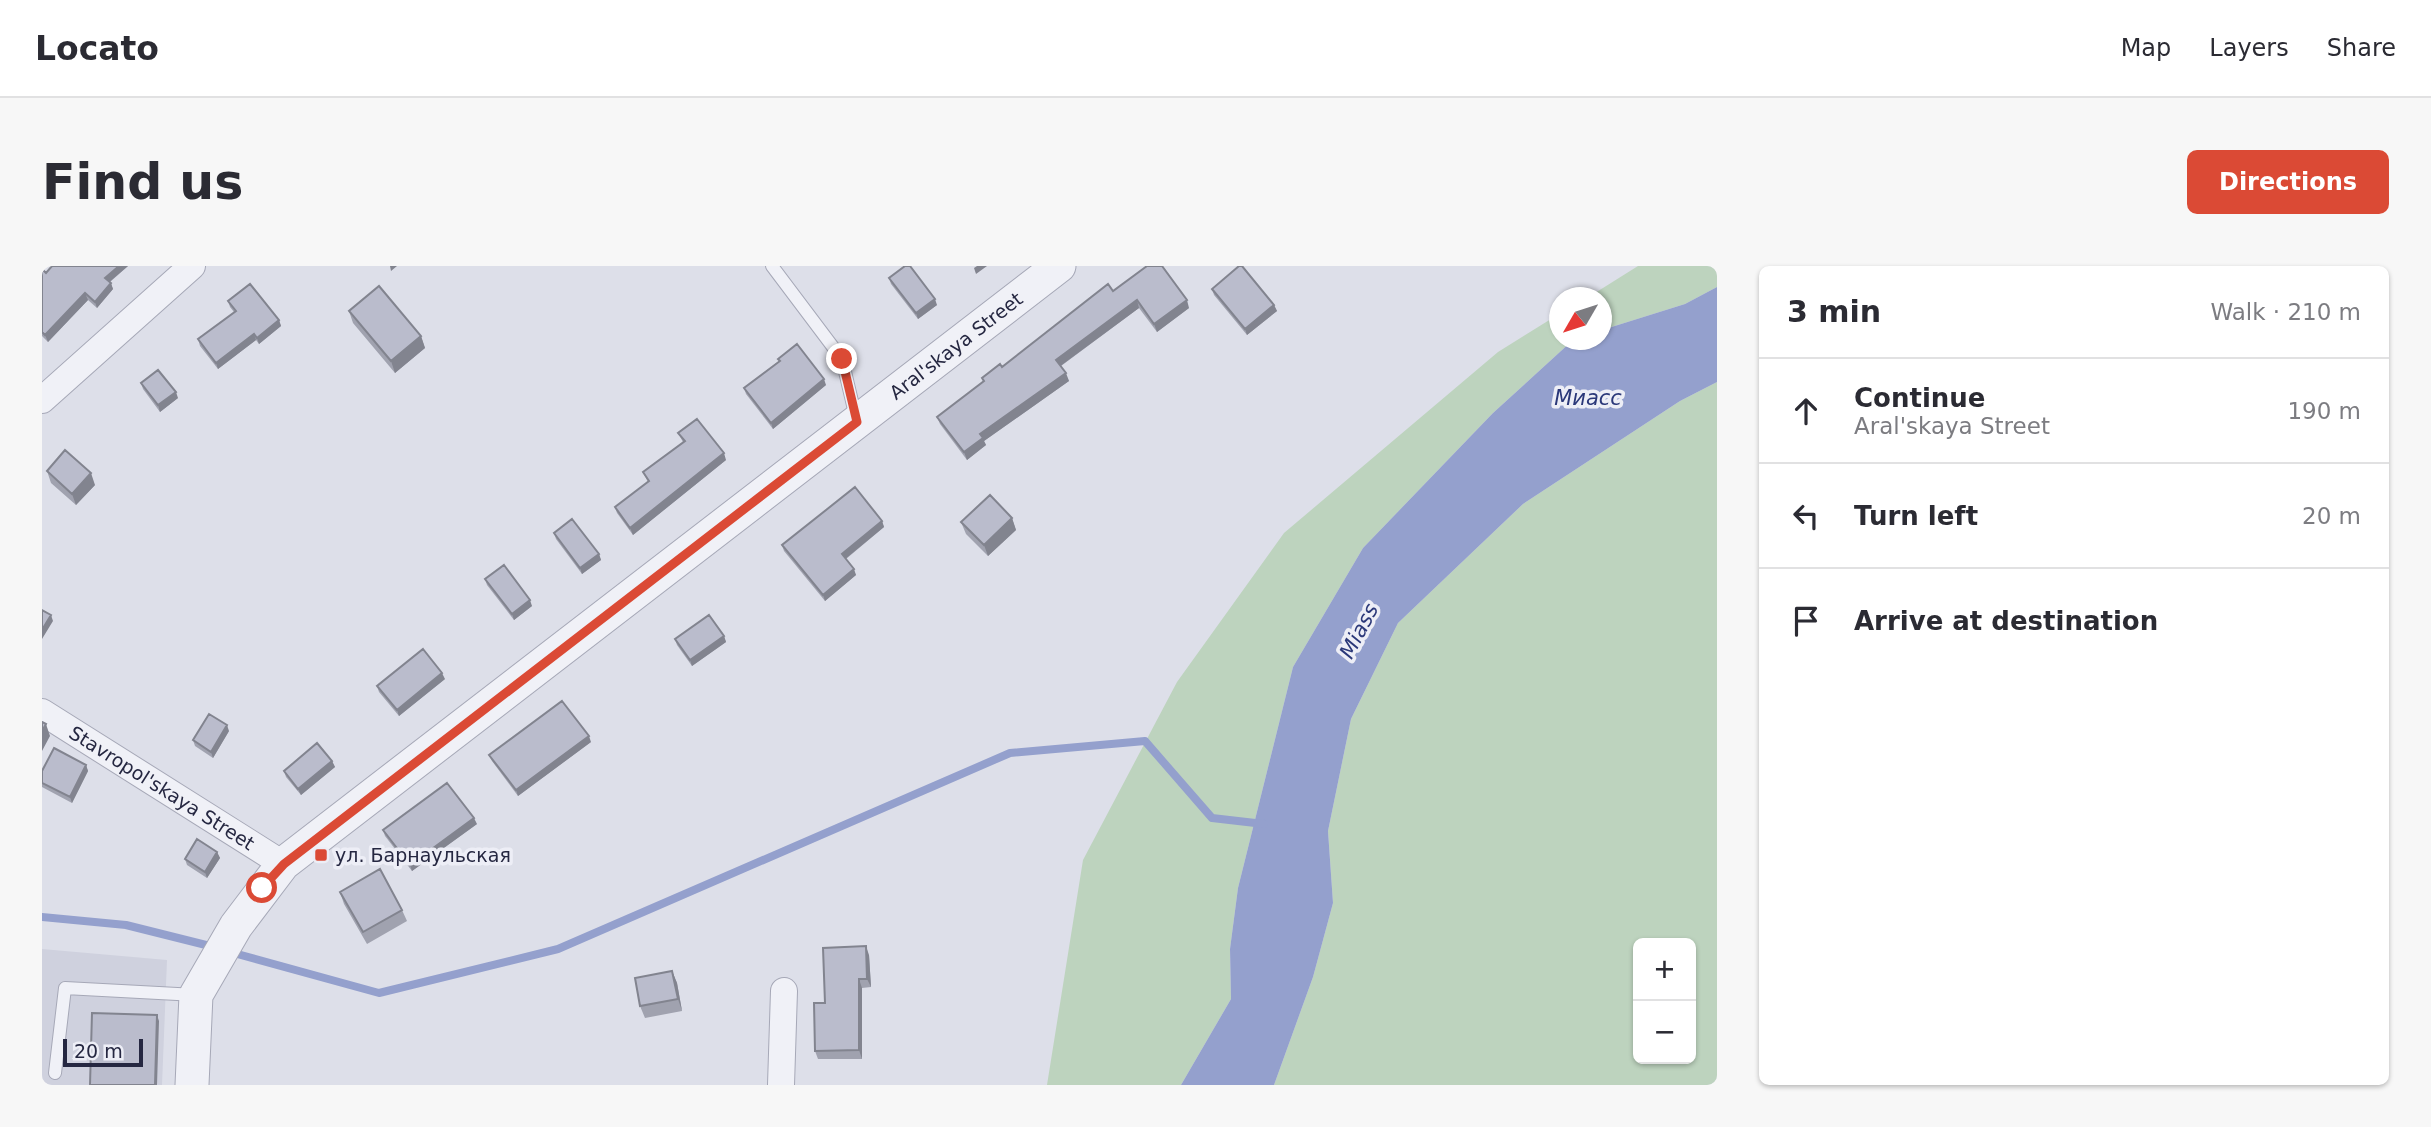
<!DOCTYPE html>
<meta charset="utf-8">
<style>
:root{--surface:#fff;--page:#f7f7f7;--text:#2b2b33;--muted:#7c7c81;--line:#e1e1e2;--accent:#db4a35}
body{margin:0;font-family:"DejaVu Sans",sans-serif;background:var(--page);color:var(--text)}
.controls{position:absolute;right:21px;bottom:21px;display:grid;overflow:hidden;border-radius:10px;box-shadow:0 2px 5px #0004}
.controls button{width:63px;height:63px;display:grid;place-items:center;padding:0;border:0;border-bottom:2px solid var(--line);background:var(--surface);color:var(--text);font:35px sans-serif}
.compass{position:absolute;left:1507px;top:21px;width:63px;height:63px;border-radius:50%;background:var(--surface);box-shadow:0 2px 5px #0004;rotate:231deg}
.scale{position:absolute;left:21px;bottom:18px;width:80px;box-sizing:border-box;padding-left:7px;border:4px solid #252741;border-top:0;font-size:19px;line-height:24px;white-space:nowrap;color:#252741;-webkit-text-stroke:5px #edeef6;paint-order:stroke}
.stop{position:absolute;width:21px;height:21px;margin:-16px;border:5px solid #db4a35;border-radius:50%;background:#fff}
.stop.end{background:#db4a35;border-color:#fff;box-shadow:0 2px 7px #0008}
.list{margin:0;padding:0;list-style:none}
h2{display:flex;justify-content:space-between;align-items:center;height:91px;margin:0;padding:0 28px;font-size:30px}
h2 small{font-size:23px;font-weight:400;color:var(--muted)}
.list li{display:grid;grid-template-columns:46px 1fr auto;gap:21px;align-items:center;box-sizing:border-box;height:105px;padding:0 28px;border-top:2px solid var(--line)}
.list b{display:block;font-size:26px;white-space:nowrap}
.list p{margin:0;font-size:23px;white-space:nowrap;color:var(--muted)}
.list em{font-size:23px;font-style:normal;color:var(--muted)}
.icon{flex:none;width:38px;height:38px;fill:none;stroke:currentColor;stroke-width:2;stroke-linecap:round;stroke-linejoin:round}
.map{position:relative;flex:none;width:1675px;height:819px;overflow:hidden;border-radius:10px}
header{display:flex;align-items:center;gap:42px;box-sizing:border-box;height:98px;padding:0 35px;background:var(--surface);border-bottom:2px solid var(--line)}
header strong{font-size:33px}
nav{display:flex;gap:38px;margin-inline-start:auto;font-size:24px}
.intro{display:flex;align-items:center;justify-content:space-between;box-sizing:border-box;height:168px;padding:0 42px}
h1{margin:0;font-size:49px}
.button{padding:18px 32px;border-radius:10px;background:var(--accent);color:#fff;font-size:24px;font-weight:700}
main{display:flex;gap:42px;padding:0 42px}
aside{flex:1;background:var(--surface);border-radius:10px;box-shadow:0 2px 5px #0004}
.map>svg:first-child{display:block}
.built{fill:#cfd1de}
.green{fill:#bdd3be;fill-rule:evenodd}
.water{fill:#94a0cd}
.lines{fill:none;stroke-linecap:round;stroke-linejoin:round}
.stream{stroke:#94a0cd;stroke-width:8}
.service-casing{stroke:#a6a8b7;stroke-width:14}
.minor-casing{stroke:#a6a8b7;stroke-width:28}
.tertiary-casing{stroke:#a6a8b7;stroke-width:35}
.service{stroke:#f0f1f7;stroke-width:12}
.minor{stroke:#f0f1f7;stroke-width:26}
.tertiary{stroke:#f0f1f7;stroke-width:33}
.wall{fill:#a0a2af}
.shaded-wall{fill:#82848f}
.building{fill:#babccc;stroke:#82848f;stroke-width:2}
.route{stroke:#db4a35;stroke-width:9}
.poi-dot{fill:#db4a35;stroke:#edeef6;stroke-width:2.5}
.labels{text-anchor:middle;stroke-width:7;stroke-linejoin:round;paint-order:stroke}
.street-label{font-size:19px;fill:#252741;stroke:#edeef6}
.poi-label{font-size:19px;fill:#252741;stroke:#edeef6;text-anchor:start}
.water-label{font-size:21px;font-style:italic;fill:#2b3879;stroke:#edeef6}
</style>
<header>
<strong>Locato</strong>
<nav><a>Map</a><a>Layers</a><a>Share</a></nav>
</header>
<div class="intro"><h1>Find us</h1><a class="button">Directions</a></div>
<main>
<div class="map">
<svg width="1675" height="819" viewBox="0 0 1675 819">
<rect width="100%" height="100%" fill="#dddfe9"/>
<!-- built -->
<path class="built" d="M 0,683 L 125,694 L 120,819 L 0,819 Z"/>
<!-- green -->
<path class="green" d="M 1596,0 L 1675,0 L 1675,21 L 1643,38 L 1560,64 L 1560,32 L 1545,32 Z
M 1517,48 L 1518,74 L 1531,74 L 1451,147 L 1321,282 L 1251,401 L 1196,622 L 1188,683 L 1189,733 L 1139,819 L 1005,819 L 1041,594 L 1135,416 L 1242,267 L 1456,86 Z
M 1675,116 L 1675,819 L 1232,819 L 1271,711 L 1291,637 L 1286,565 L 1309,453 L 1356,357 L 1481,238 L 1638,135 ZM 1596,677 L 1649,677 L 1649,793 L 1596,793 Z"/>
<!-- water -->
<path class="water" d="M 1675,21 L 1675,116 L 1638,135 L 1481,238 L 1356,357 L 1309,453 L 1286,565 L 1291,637 L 1271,711 L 1232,819 L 1139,819 L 1189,733 L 1188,683 L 1196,622 L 1251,401 L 1321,282 L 1451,147 L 1531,74 L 1560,74 L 1560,64 L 1643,38 Z"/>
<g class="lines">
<!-- stream -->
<path class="stream" d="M 0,651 L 84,659 L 172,681
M 188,686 L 337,727 L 516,683 L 968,487 L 1103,475 L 1170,552 L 1222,558"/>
<!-- service casing -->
<g class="service-casing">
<path id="service" d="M 730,0 L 800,93 L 814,152
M 13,807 L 23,722 L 154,729"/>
</g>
<!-- minor casing -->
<g class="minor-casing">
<g id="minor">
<path d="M 0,134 L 150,0"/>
<path id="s1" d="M 0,446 L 241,598"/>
<path d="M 739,819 L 742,725"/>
</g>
</g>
<!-- tertiary casing -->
<g class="tertiary-casing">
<g id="tertiary">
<path id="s2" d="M 150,819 L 154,729 L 194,660 L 241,598 L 1017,0"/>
</g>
</g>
<!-- service -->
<use href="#service" class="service"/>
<!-- minor -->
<use href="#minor" class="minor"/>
<!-- tertiary -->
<use href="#tertiary" class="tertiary"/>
</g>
<!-- wall -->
<path class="wall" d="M 10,0 L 86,0 L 68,16 L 71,23 L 55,42 L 46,34 L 6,76 L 0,70 L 0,3 L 4,7 Z
M 847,12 L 895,39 L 876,53 L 849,18 Z
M 1170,23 L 1232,39 L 1235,45 L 1205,69 L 1172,29 Z
M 1071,25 L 1147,42 L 1115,66 L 1097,42 L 1019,100 L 1027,115 L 942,175 L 944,179 L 925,194 L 898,158 L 895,151 L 941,116 L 940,112 L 960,101 Z
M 186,35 L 237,54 L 239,60 L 217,78 L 214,74 L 176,103 L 158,80 L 156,73 L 192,46 L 188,41 Z
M 307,45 L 379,70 L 383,82 L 353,107 L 311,57 Z
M 736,93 L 784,119 L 731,163 L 704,128 L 702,122 L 737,95 Z
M 99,117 L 136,132 L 118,146 L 101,123 Z
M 636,167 L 684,194 L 591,269 L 575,247 L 573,241 L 606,216 L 601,206 L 641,176 Z
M 5,205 L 53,219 L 34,239 L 9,217 Z
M 970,252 L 974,264 L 946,290 L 924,268 L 919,256 Z
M 840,255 L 842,261 L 804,293 L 814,309 L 783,335 L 742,285 L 740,279 Z
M 512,267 L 557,288 L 559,294 L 540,308 L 514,273 Z
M 443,313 L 490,340 L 472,354 L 445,319 Z
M 682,370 L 684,376 L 650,400 L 635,379 L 633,373 Z
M 403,413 L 357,450 L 337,426 L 335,420 Z
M 187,465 L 171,492 L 153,480 L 151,474 Z
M 549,476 L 476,530 L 450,495 L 447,489 Z
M 290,495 L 293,501 L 259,529 L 244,511 L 242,505 Z
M 44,499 L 46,505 L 30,537 L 0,521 L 0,505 Z
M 435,558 L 370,605 L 343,570 L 341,564 Z
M 175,586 L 178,592 L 165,612 L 145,599 L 143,593 Z
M 298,626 L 360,644 L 365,655 L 325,678 L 302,638 Z
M 827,689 L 829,721 L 820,722 L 820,793 L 776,793 L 773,785 L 783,737 Z
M 630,705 L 635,717 L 640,745 L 603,752 L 598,740 Z"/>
<!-- shaded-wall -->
<path class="shaded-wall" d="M 77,0 L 86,0 L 65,18 L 63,12 Z
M 348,0 L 355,0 L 349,5 Z
M 935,0 L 945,0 L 934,8 L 932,2 Z
M 69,17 L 71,23 L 55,42 L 53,36 Z
M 43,27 L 46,34 L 6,76 L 3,69 Z
M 893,33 L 895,39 L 876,53 L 874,47 Z
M 1095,34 L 1097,42 L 1017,101 L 1014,94 Z
M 1145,34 L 1147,42 L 1115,66 L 1112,58 Z
M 1232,39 L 1235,45 L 1205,69 L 1203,63 Z
M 237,54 L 239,60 L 217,78 L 215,72 Z
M 212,68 L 214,74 L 176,103 L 174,97 Z
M 379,70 L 383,82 L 353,107 L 349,95 Z
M 1024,107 L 1027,115 L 942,175 L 944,179 L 925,194 L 922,186 L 938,168 Z
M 782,113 L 784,119 L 731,163 L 729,157 Z
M 134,126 L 136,132 L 118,146 L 116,139 Z
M 682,187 L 684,194 L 591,269 L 588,262 Z
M 49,207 L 53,219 L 34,239 L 30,228 Z
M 970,252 L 974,264 L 946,290 L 942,279 Z
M 840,255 L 842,261 L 802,294 L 800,288 Z
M 557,288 L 559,294 L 540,308 L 538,302 Z
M 812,303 L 814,309 L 783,335 L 781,329 Z
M 488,334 L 490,340 L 472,354 L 470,348 Z
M 9,349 L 11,355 L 0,373 L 0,364 Z
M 682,370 L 684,376 L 650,400 L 648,394 Z
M 400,407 L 403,413 L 357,450 L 355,444 Z
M 4,458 L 8,470 L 0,485 L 0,465 Z
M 185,459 L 187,465 L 171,492 L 169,486 Z
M 547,470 L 549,476 L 476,530 L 474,524 Z
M 290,495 L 293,501 L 259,529 L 256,523 Z
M 44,499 L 46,505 L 30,537 L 28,531 Z
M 432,552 L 435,558 L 370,605 L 368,599 Z
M 175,586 L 178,592 L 165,612 L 163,606 Z
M 824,680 L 827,689 L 829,721 L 825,713 Z
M 630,705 L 635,717 L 640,745 L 636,733 Z
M 817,713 L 820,722 L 820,793 L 817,784 Z
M 115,749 L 117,755 L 115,819 L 113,819 Z"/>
<!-- building -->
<path class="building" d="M 10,0 L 77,0 L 63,12 L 69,17 L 53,36 L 43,27 L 3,69 L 0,66 L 0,3 L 4,7 Z
M 863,0 L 868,0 L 893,33 L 874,47 L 847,12 Z
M 1105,0 L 1120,0 L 1145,34 L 1112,58 L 1095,34 L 1014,94 L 1024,107 L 938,168 L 941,172 L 922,186 L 895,151 L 942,115 L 940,112 L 958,98 L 960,101 L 1066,18 L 1071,25 Z
M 1197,0 L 1200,0 L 1232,39 L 1203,63 L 1170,23 Z
M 208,18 L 237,54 L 215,72 L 212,68 L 174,97 L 156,73 L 194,45 L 186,35 Z
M 337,20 L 379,70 L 349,95 L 307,45 Z
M 755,78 L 782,113 L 729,157 L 702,122 L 738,95 L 736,93 Z
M 116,104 L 134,126 L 116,139 L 99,117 Z
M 655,153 L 682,187 L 588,262 L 573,241 L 607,215 L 601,206 L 643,175 L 636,167 Z
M 23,184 L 49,207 L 30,228 L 5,205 Z
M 813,221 L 840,255 L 800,288 L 812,303 L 781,329 L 740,279 Z
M 948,229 L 970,252 L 942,279 L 919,256 Z
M 530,253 L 557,288 L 538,302 L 512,267 Z
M 462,299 L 488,334 L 470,348 L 443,313 Z
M 0,344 L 9,349 L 0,364 Z
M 667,349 L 682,370 L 648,394 L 633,373 Z
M 381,383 L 400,407 L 355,444 L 335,420 Z
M 520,435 L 547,470 L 474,524 L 447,489 Z
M 167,448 L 185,459 L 169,486 L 151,474 Z
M 0,456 L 4,458 L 0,465 Z
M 275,477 L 290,495 L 256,523 L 242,505 Z
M 12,482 L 44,499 L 28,531 L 0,517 L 0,505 Z
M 405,517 L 432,552 L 368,599 L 341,564 Z
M 155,573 L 175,586 L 163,606 L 143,593 Z
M 338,603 L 360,644 L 321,666 L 298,626 Z
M 824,680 L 825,713 L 817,713 L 817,784 L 773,785 L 772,737 L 783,737 L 781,682 Z
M 630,705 L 636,733 L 598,740 L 593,712 Z
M 50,747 L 115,749 L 113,819 L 48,819 Z"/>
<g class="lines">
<!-- route -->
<path class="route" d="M 220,622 L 242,598 L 815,156 L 800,93"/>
</g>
<!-- markers -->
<rect class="poi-dot" x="272" y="582" width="14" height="14" rx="3.5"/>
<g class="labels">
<!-- street labels -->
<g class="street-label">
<text dy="7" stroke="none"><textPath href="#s2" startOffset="1097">Aral'skaya Street</textPath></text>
<text dy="7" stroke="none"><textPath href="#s1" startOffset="142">Stavropol'skaya Street</textPath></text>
</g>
<!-- poi labels -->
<g class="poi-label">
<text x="293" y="596">ул. Барнаульская</text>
</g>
<!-- water labels -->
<g class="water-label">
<text x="1546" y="139">Миасс</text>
<text transform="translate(1317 365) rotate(-62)" y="7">Miass</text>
</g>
</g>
</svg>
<div class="controls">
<button>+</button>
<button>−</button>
</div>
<svg class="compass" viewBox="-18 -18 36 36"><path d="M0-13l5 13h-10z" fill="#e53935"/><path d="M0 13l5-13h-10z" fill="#7c7c81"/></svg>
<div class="scale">20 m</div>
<div class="stop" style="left:220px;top:622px"></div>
<div class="stop end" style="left:800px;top:93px"></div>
</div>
<aside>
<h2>3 min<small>Walk · 210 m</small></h2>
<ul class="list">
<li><svg class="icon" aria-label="ahead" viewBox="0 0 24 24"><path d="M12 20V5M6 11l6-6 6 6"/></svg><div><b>Continue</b><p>Aral'skaya Street</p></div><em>190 m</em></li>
<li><svg class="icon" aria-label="left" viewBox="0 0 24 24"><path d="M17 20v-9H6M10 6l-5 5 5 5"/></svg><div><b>Turn left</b></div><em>20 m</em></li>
<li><svg class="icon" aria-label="arrive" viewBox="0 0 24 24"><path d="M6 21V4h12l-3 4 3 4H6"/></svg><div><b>Arrive at destination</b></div></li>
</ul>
</aside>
</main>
